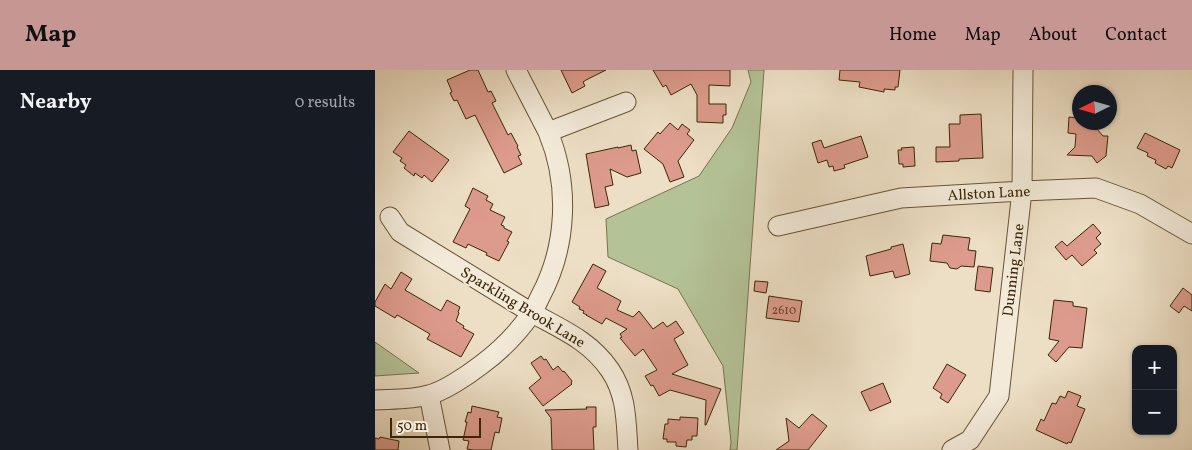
<!DOCTYPE html>
<meta charset="utf-8">
<style>
:root{--surface:#171b24;--page:#20242c;--text:#f1f3f6;--muted:#9ea1a6;--line:#363941;--accent:#c59692}
body{margin:0;font-family:Vollkorn,serif;background:var(--page);color:var(--text)}
.controls{position:absolute;right:15px;bottom:15px;display:grid;overflow:hidden;border-radius:10px;box-shadow:0 1px 4px #0004}
.controls button{width:45px;height:45px;display:grid;place-items:center;padding:0;border:0;border-bottom:1px solid var(--line);background:var(--surface);color:var(--text);font:25px sans-serif}
.compass{position:absolute;left:697px;top:15px;width:45px;height:45px;border-radius:50%;background:var(--surface);box-shadow:0 1px 4px #0004;rotate:265deg}
.scale{position:absolute;left:15px;bottom:12px;width:91px;box-sizing:border-box;padding-left:5px;border:2px solid #3b2605;border-top:0;font-size:14px;line-height:18px;white-space:nowrap;color:#3b2605;-webkit-text-stroke:4px #f3ead9;paint-order:stroke}
.list{margin:0;padding:0;list-style:none}
h2{display:flex;justify-content:space-between;align-items:center;height:65px;margin:0;padding:0 20px;font-size:21px}
h2 small{font-size:16px;font-weight:400;color:var(--muted)}
.map{position:relative;flex:none;width:817px;height:380px;overflow:hidden}
header{display:flex;align-items:center;gap:30px;box-sizing:border-box;height:70px;padding:0 25px;background:var(--accent);color:#111}
header strong{font-size:24px}
nav{display:flex;gap:28px;margin-inline-start:auto;font-size:18px}
main{display:flex}
aside{flex:1;background:var(--surface)}
.map>svg:first-child{display:block}
.green{fill:#b4c297;stroke:#78744e}
.building{fill:#dd9b8d;stroke:#3b2605}
.lines{fill:none;stroke-linecap:round;stroke-linejoin:round}
.minor-casing{stroke:#685435;stroke-width:21}
.minor{stroke:#f3ead9;stroke-width:19}
.labels{text-anchor:middle;stroke-width:4;stroke-linejoin:round;paint-order:stroke}
.number-label{font-size:12px;fill:#644327}
.street-label{font-size:15px;fill:#3b2605;stroke:#f3ead9}
</style>
<header>
<strong>Map</strong>
<nav><a>Home</a><a>Map</a><a>About</a><a>Contact</a></nav>
</header>
<main>
<aside>
<h2>Nearby<small>0 results</small></h2>
<ul class="list">
</ul>
</aside>
<div class="map">
<svg width="817" height="380" viewBox="0 0 817 380">
<rect width="100%" height="100%" fill="#eddfc5"/>
<filter id="stains"><feTurbulence type="fractalNoise" baseFrequency=".004" numOctaves="4"/><feColorMatrix values="0 0 0 0 .2 0 0 0 0 .09 0 0 0 0 .02 0 0 0 .5 -.17"/></filter>
<radialGradient id="worn" r=".72"><stop offset=".6" stop-color="#630" stop-opacity="0"/><stop offset="1" stop-color="#630" stop-opacity=".3"/></radialGradient>
<!-- green -->
<path class="green" d="M 373,0 L 389,0 L 362,380 L 355,380 L 356,372 L 348,296 L 303,219 L 233,187 L 231,149 L 324,106 L 357,58 L 376,12 Z
M 0,272 L 44,303 L 0,306 Z"/>
<!-- building -->
<path class="building" d="M 95,0 L 103,0 L 113,22 L 116,21 L 121,31 L 117,33 L 133,65 L 136,63 L 143,76 L 142,77 L 146,85 L 143,86 L 147,94 L 129,103 L 100,45 L 91,49 L 82,30 L 79,31 L 75,23 L 77,22 L 72,10 Z
M 186,0 L 231,0 L 211,10 L 208,12 L 210,16 L 197,23 Z
M 278,0 L 355,0 L 355,16 L 334,15 L 334,34 L 351,34 L 351,45 L 348,45 L 348,53 L 322,52 L 322,25 L 316,14 L 296,25 L 291,15 L 288,17 Z
M 465,0 L 525,0 L 523,17 L 520,17 L 520,20 L 509,19 L 509,22 L 484,17 L 485,12 L 464,10 Z
M 606,44 L 608,88 L 584,89 L 584,91 L 561,92 L 561,77 L 575,77 L 574,54 L 585,54 L 585,45 Z
M 694,47 L 704,48 L 704,52 L 718,52 L 718,56 L 722,59 L 728,66 L 733,66 L 731,86 L 722,93 L 717,86 L 692,85 L 700,77 L 701,64 L 693,63 Z
M 295,53 L 303,60 L 307,54 L 315,60 L 312,64 L 319,70 L 303,91 L 309,107 L 295,112 L 288,94 L 269,79 L 283,62 L 285,64 Z
M 34,61 L 74,90 L 57,112 L 49,105 L 47,108 L 40,103 L 39,106 L 29,98 L 31,95 L 25,91 L 27,88 L 18,82 Z
M 770,63 L 805,80 L 797,98 L 793,96 L 791,99 L 780,93 L 781,90 L 772,86 L 773,83 L 762,78 Z
M 486,66 L 493,87 L 469,95 L 470,98 L 459,101 L 458,96 L 454,97 L 452,90 L 443,93 L 437,73 L 446,70 L 449,78 Z
M 256,75 L 257,81 L 261,80 L 266,103 L 252,107 L 235,99 L 238,115 L 230,117 L 234,135 L 220,138 L 211,84 L 243,77 L 243,78 Z
M 539,77 L 540,96 L 528,97 L 528,94 L 524,94 L 523,80 L 527,80 L 526,78 Z
M 98,118 L 113,126 L 111,130 L 118,134 L 115,140 L 130,147 L 126,155 L 129,156 L 129,158 L 137,162 L 132,171 L 134,172 L 124,191 L 111,185 L 112,183 L 93,174 L 91,178 L 78,172 L 95,139 L 90,136 Z
M 718,154 L 726,163 L 721,168 L 726,174 L 719,180 L 722,183 L 707,196 L 697,185 L 691,190 L 680,177 L 687,171 L 692,176 Z
M 568,165 L 595,168 L 593,180 L 601,181 L 599,197 L 586,196 L 582,199 L 575,198 L 572,193 L 555,191 L 557,173 L 566,174 Z
M 528,174 L 535,204 L 520,208 L 518,201 L 495,206 L 491,186 L 516,179 L 516,177 Z
M 218,194 L 231,201 L 222,218 L 246,231 L 242,240 L 258,247 L 264,241 L 278,259 L 288,252 L 292,257 L 301,251 L 309,263 L 299,269 L 313,295 L 297,304 L 346,319 L 331,355 L 330,355 L 331,330 L 295,320 L 284,326 L 278,315 L 276,316 L 270,306 L 282,300 L 268,279 L 260,286 L 245,268 L 247,267 L 245,264 L 252,259 L 231,248 L 227,254 L 211,245 L 212,245 L 208,243 L 209,241 L 204,239 L 205,237 L 197,232 Z
M 603,196 L 618,198 L 615,222 L 600,220 Z
M 26,202 L 37,209 L 30,220 L 66,241 L 72,230 L 85,237 L 83,242 L 84,243 L 81,251 L 89,256 L 88,258 L 99,264 L 86,287 L 52,269 L 55,264 L 24,246 L 22,245 L 20,248 L 0,236 L 0,232 L 10,214 L 16,219 Z
M 380,211 L 393,212 L 391,223 L 379,221 Z
M 808,218 L 817,225 L 817,241 L 809,236 L 804,243 L 795,236 Z
M 394,226 L 427,231 L 424,252 L 391,248 Z
M 679,230 L 698,232 L 698,236 L 712,238 L 707,278 L 694,277 L 681,292 L 673,285 L 684,271 L 674,269 Z
M 166,286 L 169,290 L 171,289 L 178,300 L 183,296 L 188,302 L 189,301 L 197,311 L 196,313 L 197,314 L 168,336 L 154,318 L 166,308 L 156,293 Z
M 572,294 L 591,305 L 573,333 L 565,328 L 567,324 L 558,318 Z
M 508,313 L 516,332 L 495,341 L 486,322 Z
M 693,321 L 706,326 L 702,336 L 710,339 L 696,373 L 693,372 L 692,374 L 661,360 L 666,349 L 669,351 L 677,333 L 681,334 L 685,326 L 690,328 Z
M 97,336 L 124,342 L 122,347 L 127,348 L 124,363 L 120,362 L 116,380 L 98,380 L 92,379 L 94,371 L 88,370 L 92,352 L 90,352 L 93,342 L 96,343 Z
M 211,337 L 221,337 L 221,357 L 218,357 L 219,380 L 177,380 L 176,348 L 170,340 L 212,339 Z
M 437,344 L 452,356 L 433,380 L 401,380 L 414,371 L 411,348 L 424,358 Z
M 305,347 L 323,348 L 322,366 L 317,366 L 317,370 L 312,370 L 311,377 L 301,376 L 301,372 L 292,372 L 292,369 L 288,369 L 290,354 L 293,354 L 293,349 L 305,350 Z
M 5,367 L 24,371 L 23,380 L 0,380 L 0,368 L 4,369 Z"/>
<g class="lines">
<!-- minor casing -->
<g class="minor-casing">
<path id="minor" d="M 173,62 L 251,32
M 15,147 L 25,162 C 68,188 110,214 152,240 C 183,258 214,269 235,300 C 252,325 251,351 253,380
M 403,156 L 526,128 L 647,121 L 721,118 L 765,134 L 817,164
M 54,325 L 65,380
M 0,330 C 17,329 36,330 53,325 C 68,322 93,305 106,295 C 125,281 142,264 156,244 C 160,239 162,233 165,227 C 192,177 195,115 173,62 L 141,0
M 577,380 L 595,370 L 624,326 L 647,121 L 648,0"/>
</g>
<!-- minor -->
<use href="#minor" class="minor"/>
</g>
<g class="labels">
<!-- number labels -->
<g class="number-label">
<text x="409" y="244">2610</text>
</g>
<!-- street labels -->
<g class="street-label">
<text transform="translate(614 123) rotate(-3)" y="5">Allston Lane</text>
<text transform="translate(638 200) rotate(-83)" y="5">Dunning Lane</text>
<text transform="translate(148 237) rotate(31)" y="5">Sparkling Brook Lane</text>
</g>
</g>
<rect width="100%" height="100%" filter="url(#stains)"/>
<rect width="100%" height="100%" fill="url(#worn)"/>
</svg>
<div class="controls">
<button>+</button>
<button>−</button>
</div>
<svg class="compass" viewBox="-18 -18 36 36"><path d="M0-13l5 13h-10z" fill="#e53935"/><path d="M0 13l5-13h-10z" fill="#9ea1a6"/></svg>
<div class="scale">50 m</div>
</div>
</main>
